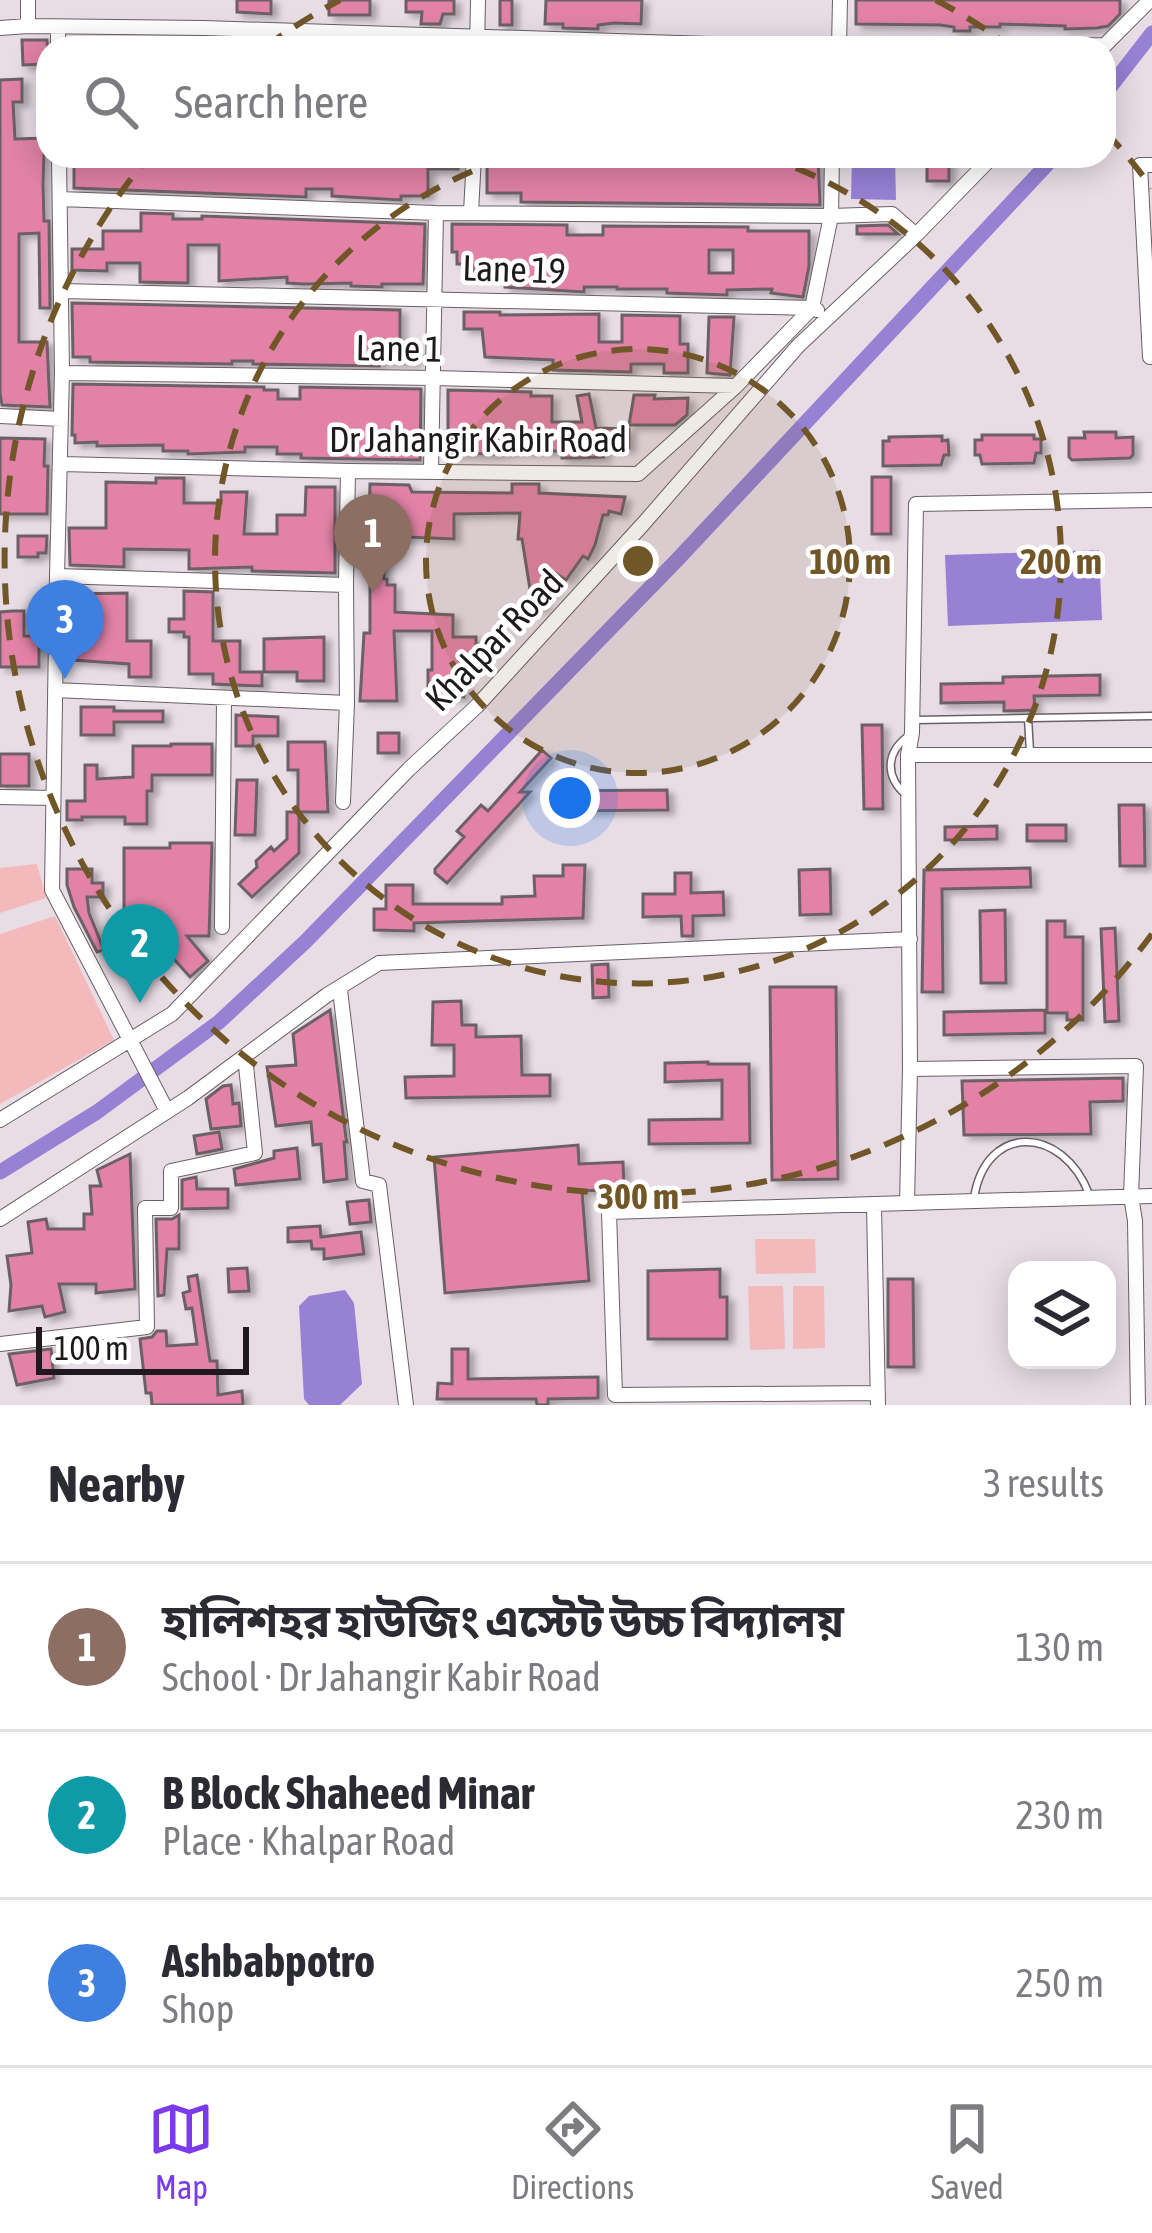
<!DOCTYPE html>
<meta charset="utf-8">
<style>
:root{--surface:#fff;--page:#f2f2f3;--text:#2b2b33;--muted:#7c7c81;--line:#e1e1e2;--accent:#7c3aed}
body{margin:0;font-family:"Asap Condensed","Noto Sans Bengali",sans-serif;background:var(--page);color:var(--text)}
.controls{position:absolute;right:36px;bottom:36px;display:grid;overflow:hidden;border-radius:24px;box-shadow:0 6px 30px #0003}
.controls button{width:108px;height:108px;display:grid;place-items:center;padding:0;border:0;border-bottom:3px solid var(--line);background:var(--surface);color:var(--text);font:60px sans-serif}
.scale{position:absolute;left:36px;bottom:30px;width:213px;box-sizing:border-box;padding-left:12px;border:6px solid #1d191c;border-top:0;font-size:33px;line-height:42px;white-space:nowrap;color:#1d191c;-webkit-text-stroke:9px #fff;paint-order:stroke}
.you{position:absolute;left:570px;top:798px;width:42px;height:42px;margin:-30px;border:9px solid #fff;border-radius:50%;background:#1a73e8;box-shadow:0 0 0 18px #1a73e833}
.badge{display:grid;place-items:center;width:78px;height:78px;border-radius:50%;background:var(--accent);color:#fff;font-size:39px;font-weight:700}
.pin{position:absolute;translate:-50% -99px;filter:drop-shadow(0 3px 6px #0008)}
.pin::after{content:'';position:absolute;top:63px;width:42px;height:36px;background:inherit;clip-path:polygon(0 0,100% 0,50% 100%)}
.list{margin:0;padding:0;list-style:none}
h2{display:flex;justify-content:space-between;align-items:center;height:156px;margin:0;padding:0 48px;font-size:51px}
h2 small{font-size:39px;font-weight:400;color:var(--muted)}
.list li{display:grid;grid-template-columns:78px 1fr auto;gap:36px;align-items:center;box-sizing:border-box;height:168px;padding:0 48px;border-top:3px solid var(--line)}
.list b{display:block;font-size:45px;white-space:nowrap}
.list p{margin:0;font-size:39px;white-space:nowrap;color:var(--muted)}
.list em{font-size:39px;font-style:normal;color:var(--muted)}
.icon{flex:none;width:66px;height:66px;fill:none;stroke:currentColor;stroke-width:2;stroke-linecap:round;stroke-linejoin:round}
.map{position:relative;flex:none;width:1152px;height:1405px;overflow:hidden}
.search{position:absolute;background:var(--surface);box-shadow:0 6px 30px #0003;left:36px;right:36px;top:36px;height:132px;display:flex;align-items:center;gap:30px;box-sizing:border-box;padding:0 42px;border-radius:36px;color:var(--muted);font-size:45px}
.sheet{height:660px;background:var(--surface)}
nav{display:flex;justify-content:space-around;align-items:center;box-sizing:border-box;height:168px;border-top:3px solid var(--line);background:var(--surface);font-size:33px;color:var(--muted)}
nav a{display:grid;justify-items:center;gap:6px}
nav .on{color:var(--accent)}
.map>svg:first-child{display:block}
.green{fill:#f4b9bb}
.water{fill:#9681d4}
.lines{fill:none;stroke-linecap:round;stroke-linejoin:round}
.canal{stroke:#9681d4;stroke-width:15}
.building{fill:#e182a6;stroke:#6d6165;stroke-width:3;fill-rule:evenodd;filter:url(#shadow)}
.service-casing{stroke:#696067;stroke-width:9}
.minor-casing{stroke:#696067;stroke-width:16}
.service{stroke:#fff;stroke-width:6}
.minor{stroke:#fff;stroke-width:14}
.ring{fill:none;stroke:#715628;stroke-width:6;stroke-dasharray:21 15}
.labels{text-anchor:middle;stroke-width:9;stroke-linejoin:round;paint-order:stroke}
.street-label{font-size:36px;fill:#1d191c;stroke:#fff}
.centre{fill:#715628;stroke:#fff;stroke-width:6}
.ring-label{font-size:36px;text-anchor:middle;font-weight:bold;fill:#715628;stroke:#fff;stroke-width:9;stroke-linejoin:round;paint-order:stroke}
</style>
<div class="map">
<svg width="1152" height="1405" viewBox="0 0 1152 1405">
<defs>
<filter id="shadow"><feDropShadow dx="6" dy="4" stdDeviation="3" flood-color="#0004"/></filter>
</defs>
<rect width="100%" height="100%" fill="#e8dde5"/>
<!-- green -->
<path class="green" d="M 37,864 L 46,898 L 0,913 L 0,868 Z
M 55,916 L 114,1040 L 0,1104 L 0,934 Z
M 755,1239 L 815,1239 L 816,1273 L 756,1274 Z
M 748,1286 L 783,1286 L 785,1349 L 750,1350 Z
M 793,1286 L 824,1286 L 825,1348 L 793,1349 Z"/>
<!-- water -->
<path class="water" d="M 852,156 L 895,156 L 896,200 L 851,199 Z
M 1099,550 L 1102,620 L 948,626 L 945,555 Z
M 345,1290 L 354,1303 L 362,1384 L 340,1405 L 309,1405 L 304,1399 L 299,1306 L 309,1296 Z"/>
<g class="lines">
<!-- canal -->
<path class="canal" d="M 1104,95 L 1152,33
M 0,1172 L 97,1112 L 219,1022 L 306,941 L 677,560 L 1055,156"/>
</g>
<!-- building -->
<path class="building" d="M 237,0 L 271,0 L 271,14 L 237,12 Z
M 329,0 L 370,0 L 370,15 L 329,15 Z
M 406,0 L 454,0 L 454,14 L 443,14 L 440,24 L 421,24 L 422,12 L 406,12 Z
M 500,0 L 512,0 L 512,25 L 500,25 Z
M 546,0 L 642,0 L 641,24 L 614,23 L 598,25 L 598,29 L 563,28 L 563,24 L 545,24 Z
M 856,0 L 1120,0 L 1120,14 L 1108,26 L 1097,28 L 1065,29 L 1065,26 L 1000,24 L 1000,27 L 970,27 L 970,31 L 954,31 L 954,27 L 940,25 L 856,24 Z
M 22,40 L 47,40 L 48,64 L 23,65 Z
M 22,79 L 22,102 L 13,102 L 15,139 L 47,138 L 48,152 L 44,153 L 43,184 L 44,221 L 49,221 L 50,308 L 40,308 L 39,233 L 19,234 L 19,342 L 47,342 L 50,407 L 2,405 L 0,393 L 0,80 Z
M 74,156 L 458,156 L 458,169 L 428,169 L 428,196 L 401,196 L 401,200 L 332,196 L 332,189 L 306,189 L 306,197 L 74,188 Z
M 487,156 L 767,156 L 767,159 L 779,160 L 807,160 L 807,156 L 818,156 L 820,205 L 521,202 L 521,193 L 487,193 Z
M 927,156 L 949,156 L 949,181 L 927,181 Z
M 141,213 L 173,214 L 173,219 L 202,219 L 202,216 L 425,224 L 423,284 L 382,284 L 382,287 L 351,286 L 351,283 L 304,284 L 287,283 L 287,277 L 219,281 L 219,245 L 188,245 L 188,283 L 140,282 L 140,263 L 107,263 L 107,271 L 72,270 L 72,249 L 103,249 L 103,231 L 141,231 Z
M 452,224 L 567,225 L 567,235 L 603,235 L 603,226 L 748,227 L 748,231 L 809,231 L 809,266 L 803,297 L 771,293 L 772,289 L 727,290 L 727,295 L 667,293 L 667,289 L 617,289 L 617,287 L 584,287 L 584,292 L 505,287 L 505,271 L 473,271 L 473,264 L 457,264 L 457,252 L 452,252 ZM 709,250 L 733,250 L 733,273 L 709,273 Z
M 888,225 L 898,234 L 857,234 L 857,226 Z
M 72,303 L 400,310 L 400,349 L 415,349 L 415,362 L 379,362 L 379,366 L 253,364 L 253,361 L 232,361 L 232,364 L 90,362 L 90,357 L 73,357 Z
M 464,312 L 500,312 L 500,315 L 599,314 L 599,342 L 622,342 L 622,315 L 680,316 L 680,344 L 688,344 L 688,373 L 664,373 L 664,364 L 631,364 L 631,372 L 553,370 L 553,360 L 485,357 L 482,329 L 464,329 Z
M 709,317 L 734,317 L 730,375 L 707,373 Z
M 73,384 L 264,387 L 264,390 L 278,390 L 278,399 L 300,399 L 300,387 L 421,389 L 420,460 L 301,458 L 301,454 L 277,454 L 277,447 L 245,447 L 245,452 L 188,454 L 188,451 L 163,451 L 163,445 L 97,446 L 97,442 L 75,443 L 75,435 L 72,435 Z
M 448,390 L 531,392 L 531,396 L 552,396 L 552,422 L 582,422 L 577,396 L 589,394 L 596,428 L 629,429 L 629,448 L 604,448 L 604,457 L 579,458 L 562,458 L 562,451 L 515,451 L 496,454 L 448,453 Z
M 634,395 L 655,395 L 654,399 L 688,398 L 687,415 L 675,425 L 629,425 Z
M 1084,432 L 1116,432 L 1116,438 L 1133,437 L 1133,455 L 1130,458 L 1072,460 L 1069,457 L 1069,438 L 1085,438 Z
M 982,435 L 1034,435 L 1034,439 L 1041,439 L 1041,453 L 1036,453 L 1034,463 L 982,464 L 980,455 L 975,455 L 975,440 L 982,440 Z
M 942,436 L 942,441 L 948,440 L 949,455 L 944,455 L 941,465 L 883,466 L 883,441 L 889,441 L 889,437 Z
M 0,438 L 45,439 L 44,466 L 48,466 L 47,514 L 0,514 Z
M 872,477 L 891,477 L 891,534 L 872,534 Z
M 156,478 L 184,478 L 184,503 L 221,503 L 221,492 L 247,492 L 244,534 L 277,534 L 277,515 L 305,515 L 306,487 L 335,487 L 335,573 L 252,571 L 252,567 L 189,569 L 189,550 L 124,549 L 124,567 L 70,565 L 69,528 L 106,528 L 106,482 L 156,483 Z
M 370,484 L 409,485 L 412,492 L 512,493 L 512,484 L 539,484 L 539,493 L 625,497 L 621,514 L 609,511 L 608,515 L 603,515 L 595,545 L 588,559 L 583,556 L 566,580 L 549,569 L 554,591 L 542,593 L 544,606 L 533,608 L 522,539 L 518,539 L 520,513 L 454,514 L 454,539 L 384,536 L 384,579 L 387,579 L 387,585 L 395,585 L 395,612 L 453,615 L 453,637 L 476,637 L 476,660 L 464,660 L 464,697 L 428,697 L 428,670 L 432,670 L 432,631 L 394,631 L 397,701 L 360,701 L 364,633 L 370,633 L 370,568 L 364,568 L 364,522 L 369,522 Z
M 18,536 L 47,536 L 46,553 L 38,553 L 38,557 L 18,557 Z
M 184,591 L 213,592 L 213,641 L 240,641 L 240,672 L 262,672 L 262,686 L 213,684 L 213,674 L 189,674 L 189,637 L 184,637 L 184,632 L 169,632 L 169,619 L 184,619 Z
M 127,593 L 127,641 L 151,641 L 151,677 L 129,677 L 129,664 L 73,660 L 71,594 Z
M 13,611 L 24,611 L 24,636 L 39,636 L 39,667 L 0,667 L 0,612 Z
M 324,637 L 324,681 L 297,681 L 297,672 L 264,672 L 264,639 Z
M 1100,675 L 1100,695 L 1034,696 L 1035,710 L 1004,711 L 1004,702 L 941,703 L 941,684 L 1003,683 L 1003,677 Z
M 81,707 L 114,707 L 114,711 L 163,711 L 163,722 L 114,722 L 114,735 L 81,735 Z
M 236,715 L 278,717 L 278,736 L 253,736 L 253,746 L 236,746 Z
M 862,725 L 882,725 L 883,809 L 864,809 Z
M 378,733 L 399,733 L 399,753 L 378,753 Z
M 288,742 L 325,742 L 328,812 L 299,812 L 299,853 L 252,897 L 239,884 L 257,867 L 256,861 L 271,847 L 274,851 L 287,839 L 287,812 L 298,812 L 298,770 L 288,770 Z
M 171,744 L 212,744 L 212,775 L 152,775 L 152,791 L 147,791 L 147,824 L 125,824 L 125,817 L 82,817 L 82,820 L 67,820 L 67,801 L 85,801 L 85,765 L 97,765 L 97,779 L 133,777 L 133,746 L 171,746 Z
M 542,750 L 551,758 L 520,792 L 530,792 L 447,883 L 435,873 L 435,869 L 464,837 L 457,831 L 481,805 L 488,811 Z
M 0,754 L 29,754 L 29,786 L 0,786 Z
M 237,780 L 257,780 L 255,835 L 235,835 Z
M 667,790 L 668,810 L 551,811 L 551,791 Z
M 1119,805 L 1144,805 L 1145,866 L 1120,866 Z
M 1027,825 L 1066,825 L 1066,841 L 1027,841 Z
M 997,826 L 997,839 L 945,840 L 945,827 Z
M 170,843 L 212,843 L 209,936 L 187,936 L 208,961 L 190,977 L 173,958 L 124,963 L 124,848 L 170,848 Z
M 563,865 L 585,865 L 583,918 L 414,923 L 414,931 L 374,930 L 374,909 L 386,909 L 386,885 L 413,885 L 413,904 L 502,904 L 502,897 L 535,896 L 534,876 L 563,876 Z
M 1030,868 L 1031,887 L 942,889 L 943,992 L 922,992 L 924,870 Z
M 67,869 L 92,869 L 92,883 L 103,883 L 103,897 L 87,897 L 89,913 L 104,950 L 97,952 L 74,907 L 67,885 Z
M 830,869 L 831,914 L 800,915 L 799,870 Z
M 675,873 L 691,873 L 691,893 L 723,892 L 724,915 L 693,916 L 693,936 L 682,936 L 681,916 L 643,917 L 643,894 L 675,894 Z
M 1005,910 L 1006,983 L 981,983 L 980,911 Z
M 1047,921 L 1065,921 L 1065,937 L 1083,937 L 1083,1020 L 1067,1020 L 1067,1013 L 1047,1013 Z
M 1115,928 L 1119,1021 L 1105,1022 L 1101,929 Z
M 608,964 L 609,997 L 593,998 L 592,965 Z
M 770,987 L 836,987 L 838,1179 L 772,1180 Z
M 461,1001 L 462,1025 L 476,1025 L 476,1037 L 521,1036 L 522,1075 L 550,1075 L 550,1096 L 406,1098 L 405,1077 L 454,1076 L 454,1045 L 432,1045 L 433,1002 Z
M 330,1010 L 346,1138 L 347,1142 L 344,1142 L 347,1179 L 324,1182 L 321,1144 L 313,1145 L 311,1122 L 276,1126 L 267,1067 L 296,1065 L 293,1034 Z
M 1045,1010 L 1045,1033 L 944,1035 L 944,1012 Z
M 708,1062 L 708,1064 L 749,1064 L 750,1143 L 649,1144 L 649,1120 L 722,1119 L 722,1080 L 665,1082 L 665,1063 Z
M 1123,1078 L 1123,1101 L 1090,1102 L 1091,1134 L 964,1135 L 962,1081 Z
M 231,1085 L 233,1104 L 239,1103 L 241,1126 L 211,1129 L 206,1099 L 223,1086 Z
M 219,1132 L 222,1149 L 197,1154 L 194,1136 Z
M 578,1145 L 579,1164 L 623,1162 L 624,1189 L 582,1191 L 589,1281 L 445,1293 L 434,1157 Z
M 297,1148 L 300,1179 L 236,1185 L 234,1169 L 274,1158 L 274,1151 Z
M 130,1154 L 135,1289 L 96,1293 L 96,1284 L 59,1284 L 65,1312 L 45,1317 L 42,1306 L 9,1311 L 11,1285 L 7,1256 L 32,1253 L 28,1222 L 46,1219 L 48,1229 L 84,1229 L 84,1214 L 92,1214 L 90,1186 L 101,1186 L 97,1170 Z
M 196,1177 L 197,1189 L 228,1189 L 228,1208 L 182,1209 L 182,1180 Z
M 369,1200 L 371,1222 L 350,1224 L 347,1202 Z
M 179,1215 L 179,1249 L 167,1249 L 164,1295 L 158,1296 L 156,1219 L 172,1219 Z
M 320,1226 L 321,1237 L 361,1232 L 364,1254 L 324,1259 L 324,1249 L 312,1249 L 311,1241 L 288,1242 L 288,1228 Z
M 247,1268 L 249,1291 L 229,1292 L 228,1269 Z
M 720,1269 L 720,1297 L 727,1297 L 727,1339 L 648,1339 L 648,1271 Z
M 197,1275 L 210,1361 L 217,1361 L 218,1395 L 242,1391 L 243,1405 L 152,1405 L 151,1393 L 146,1393 L 140,1339 L 152,1337 L 157,1331 L 166,1331 L 167,1346 L 197,1344 L 192,1308 L 186,1309 L 183,1293 L 190,1291 L 188,1277 Z
M 888,1279 L 913,1279 L 914,1367 L 888,1367 Z
M 51,1349 L 54,1378 L 17,1385 L 9,1354 Z
M 452,1349 L 468,1349 L 468,1379 L 598,1377 L 598,1398 L 548,1399 L 548,1405 L 537,1405 L 536,1399 L 437,1399 L 438,1383 L 452,1384 Z"/>
<g class="lines">
<!-- service casing -->
<g class="service-casing">
<path id="service" d="M 1028,718 L 1030,752
M 916,720 L 1152,716
M 906,795 C 885,777 886,753 907,737
M 974,1198 C 986,1122 1063,1126 1089,1194"/>
</g>
<!-- minor casing -->
<g class="minor-casing">
<path id="minor" d="M 28,0 L 28,26
M 58,27 L 58,48
M 0,28 L 28,26 L 204,28 L 839,48 L 1105,45
M 477,48 L 478,0
M 839,48 L 840,0
M 1102,48 L 1150,0
M 59,156 L 62,373 L 57,576 L 346,585 L 348,471
M 1152,165 L 1140,165 L 1150,357 L 1152,356
M 60,199 L 436,213 L 831,216 L 892,214 L 916,235
M 471,212 L 474,156
M 61,291 L 812,308 L 817,310
M 812,308 L 831,216 L 832,156
M 62,373 L 434,378 L 735,386
M 0,416 L 61,419
M 61,464 L 348,471 L 638,474 L 736,386 L 812,308
M 431,470 L 436,213
M 1152,500 L 916,504 L 912,733 L 908,755 L 910,1069 L 907,1203 L 1152,1196
M 57,576 L 52,890 L 167,1111
M 55,690 L 347,703 L 346,585
M 908,755 L 1152,755
M 0,797 L 53,798
M 343,802 L 347,703
M 222,927 L 224,699
M 340,990 L 363,1181 L 379,1185 L 406,1405
M 910,1069 L 1136,1066 L 1131,1196 L 1135,1221 L 1138,1405
M 0,1120 L 172,1014 L 409,769 L 477,706 L 644,523 L 798,346 L 916,235 L 993,156
M 874,1206 L 878,1405
M 0,1219 L 188,1098 L 327,995 L 379,963 L 910,939
M 0,1344 L 147,1327 L 145,1208 L 171,1208 L 171,1171 L 255,1153 L 245,1056
M 878,1393 L 615,1395 L 609,1212 L 907,1203"/>
</g>
<!-- service -->
<use href="#service" class="service"/>
<!-- minor -->
<use href="#minor" class="minor"/>
</g>
<!-- distance rings -->
<circle cx="638" cy="561" r="212" fill="#715628" fill-opacity=".12"/>
<g class="ring">
<circle cx="638" cy="561" r="212"/>
<path d="M762 156A423 423 0 1 1 514 156"/>
<path d="M1152 934A635 635 0 1 1 148 157M265 47A635 635 0 0 1 340 0M936 0A635 635 0 0 1 1011 47M1106 132A635 635 0 0 1 1152 188"/>
</g>
<g class="labels">
<!-- street labels -->
<g class="street-label">
<text transform="translate(514 269) rotate(2)" y="13">Lane 19</text>
<text transform="translate(399 348) rotate(1)" y="13">Lane 1</text>
<text x="478" y="452">Dr Jahangir Kabir Road</text>
<text transform="translate(494 640) rotate(-46)" y="13">Khalpar Road</text>
</g>
</g>
<circle cx="638" cy="561" r="18" class="centre"/>
<g class="ring-label">
<text x="850" y="574">100 m</text>
<text x="1061" y="574">200 m</text>
<text x="638" y="1209">300 m</text>
</g>
</svg>
<div class="controls">
<button><svg class="icon" aria-label="layers" viewBox="0 0 24 24"><path d="M12 4l9 5-9 5-9-5zM3 14l9 5 9-5"/></svg></button>
</div>
<div class="scale">100 m</div>
<div class="you"></div>
<div class="pin badge" style="left:373px;top:593px;background:#8d6e63">1</div>
<div class="pin badge" style="left:140px;top:1003px;background:#0f9aa8">2</div>
<div class="pin badge" style="left:65px;top:679px;background:#3f7fe0">3</div>
<div class="search"><svg class="icon" aria-label="search" viewBox="0 0 24 24"><circle cx="10" cy="10" r="6"/><path d="M15 15l6 6"/></svg>Search here</div>
</div>
<section class="sheet">
<h2>Nearby<small>3 results</small></h2>
<ul class="list">
<li><span class="badge" style="background:#8d6e63">1</span><div><b>হালিশহর হাউজিং এস্টেট উচ্চ বিদ্যালয়</b><p>School · Dr Jahangir Kabir Road</p></div><em>130 m</em></li>
<li><span class="badge" style="background:#0f9aa8">2</span><div><b>B Block Shaheed Minar</b><p>Place · Khalpar Road</p></div><em>230 m</em></li>
<li><span class="badge" style="background:#3f7fe0">3</span><div><b>Ashbabpotro</b><p>Shop</p></div><em>250 m</em></li>
</ul>
</section>
<nav>
<a class="on"><svg class="icon" aria-label="map" viewBox="0 0 24 24"><path d="M3 6l6-2 6 2 6-2v14l-6 2-6-2-6 2zM9 4v14M15 6v14"/></svg>Map</a>
<a><svg class="icon" aria-label="directions" viewBox="0 0 24 24"><path d="M12 3l9 9-9 9-9-9zM9 14v-3h6M13 9l2 2-2 2"/></svg>Directions</a>
<a><svg class="icon" aria-label="saved" viewBox="0 0 24 24"><path d="M7 4h10v16l-5-4-5 4z"/></svg>Saved</a>
</nav>
